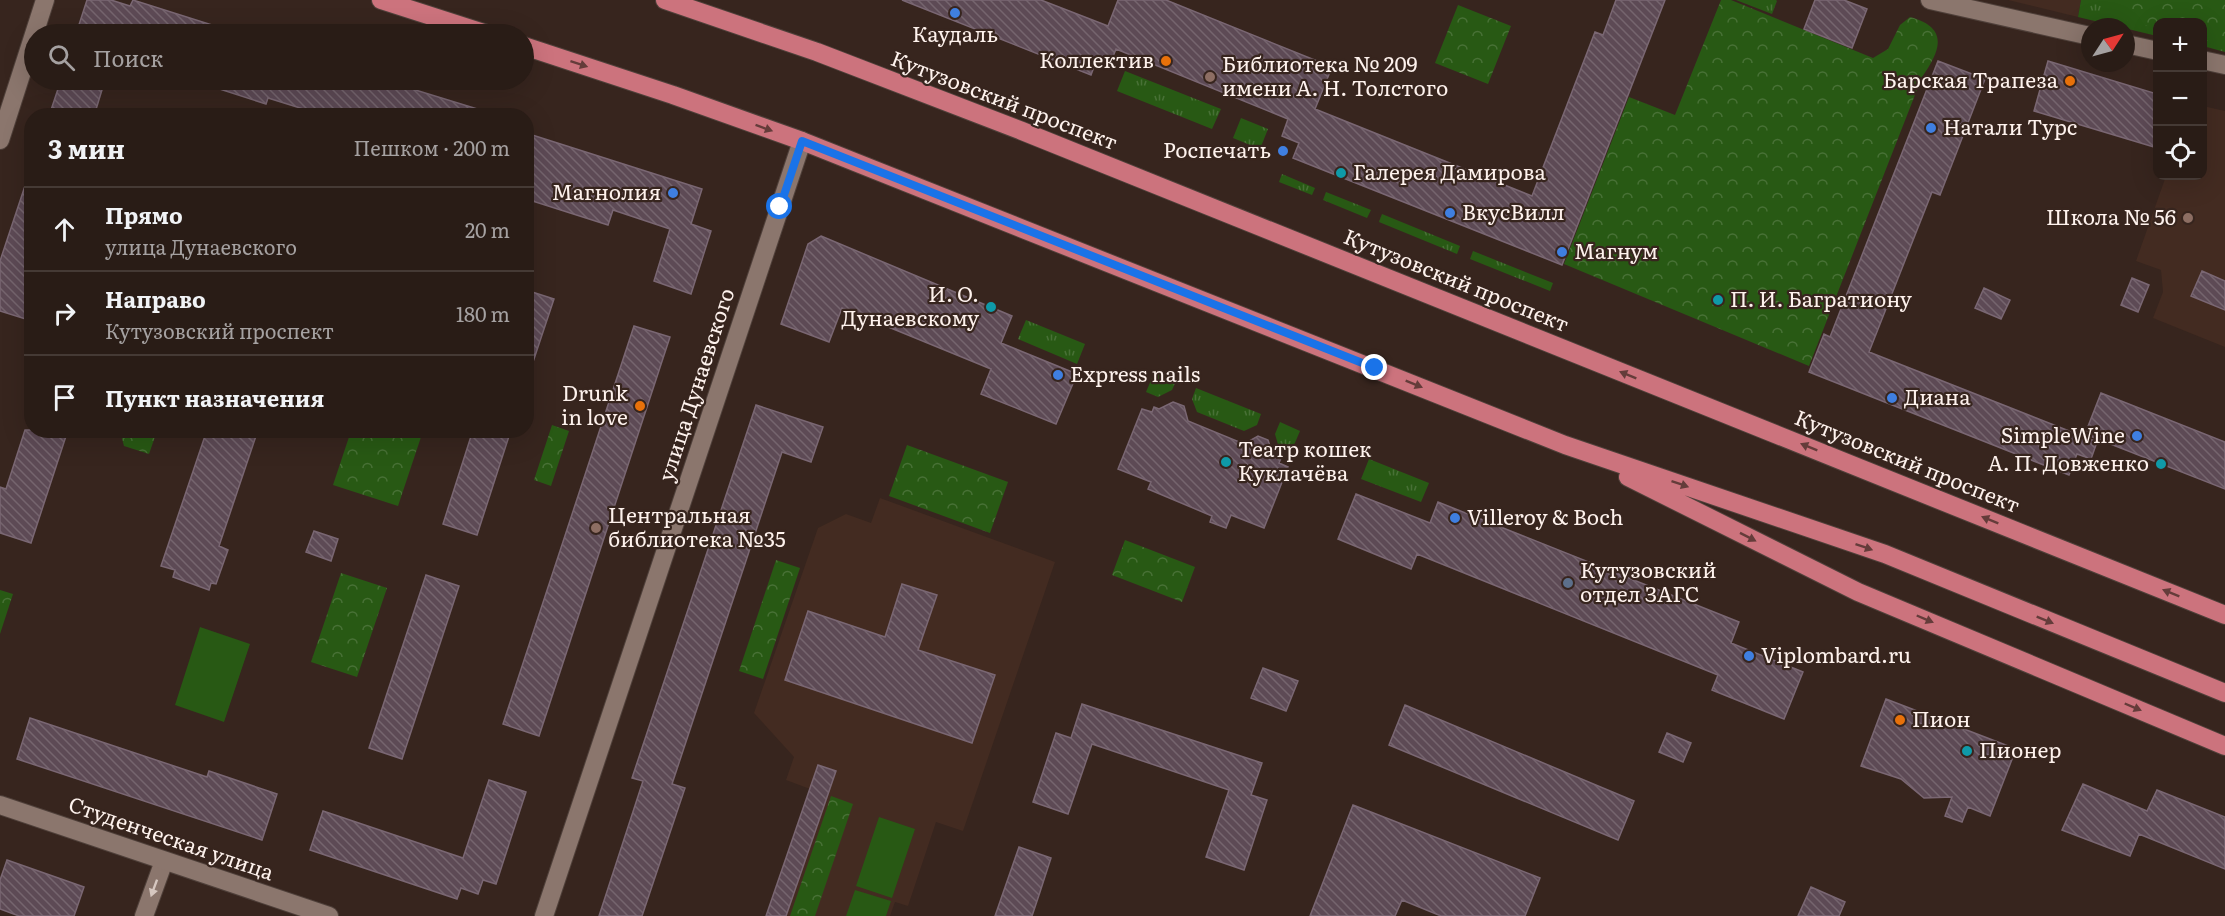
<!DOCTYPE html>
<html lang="ru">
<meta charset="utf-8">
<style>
:root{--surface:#291c16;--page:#352923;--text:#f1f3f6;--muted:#a5a1a1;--line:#453a35}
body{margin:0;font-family:Literata,serif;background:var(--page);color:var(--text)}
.controls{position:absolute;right:18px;top:18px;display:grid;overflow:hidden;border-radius:12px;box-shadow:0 6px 24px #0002}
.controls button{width:54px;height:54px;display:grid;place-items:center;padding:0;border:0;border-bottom:2px solid var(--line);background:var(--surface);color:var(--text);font:30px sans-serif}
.compass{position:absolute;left:2081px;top:18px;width:54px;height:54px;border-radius:50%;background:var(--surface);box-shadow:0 6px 24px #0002;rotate:54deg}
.stop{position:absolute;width:18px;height:18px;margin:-14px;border:4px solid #1a73e8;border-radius:50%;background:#fff}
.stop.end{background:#1a73e8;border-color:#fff;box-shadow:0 2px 6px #0008}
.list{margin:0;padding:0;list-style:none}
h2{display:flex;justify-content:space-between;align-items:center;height:78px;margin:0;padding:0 24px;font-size:26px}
h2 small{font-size:20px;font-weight:400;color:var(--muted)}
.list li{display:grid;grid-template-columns:39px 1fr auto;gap:18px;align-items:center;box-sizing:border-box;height:84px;padding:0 24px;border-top:2px solid var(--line)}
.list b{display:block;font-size:22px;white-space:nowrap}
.list p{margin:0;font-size:20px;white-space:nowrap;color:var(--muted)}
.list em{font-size:20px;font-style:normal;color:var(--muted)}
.icon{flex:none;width:33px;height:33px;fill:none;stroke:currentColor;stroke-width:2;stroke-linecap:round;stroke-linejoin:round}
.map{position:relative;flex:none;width:2225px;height:916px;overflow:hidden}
.search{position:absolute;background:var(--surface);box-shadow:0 6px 24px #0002;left:24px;top:24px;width:510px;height:66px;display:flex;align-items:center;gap:15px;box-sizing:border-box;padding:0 21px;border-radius:33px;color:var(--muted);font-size:22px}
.panel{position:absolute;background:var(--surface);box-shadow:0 6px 24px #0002;left:24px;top:108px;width:510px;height:330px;border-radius:24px}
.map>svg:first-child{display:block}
.built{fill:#432b21}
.grass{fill:url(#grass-tufts)}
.forest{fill:url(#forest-crowns)}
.pitch{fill:#285914}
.building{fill:url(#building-back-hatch);stroke:#7a6773;stroke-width:1.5}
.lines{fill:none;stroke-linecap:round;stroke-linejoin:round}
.minor-casing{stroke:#4f403a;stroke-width:20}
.tertiary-casing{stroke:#4f403a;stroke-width:20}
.primary-casing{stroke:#4f403a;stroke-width:20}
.minor{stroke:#8b766d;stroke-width:18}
.tertiary{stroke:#8b766d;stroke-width:18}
.primary{stroke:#cc737d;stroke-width:18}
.oneway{fill:#643c3a}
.oneway2{fill:#d6c7c0}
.route{stroke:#1a73e8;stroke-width:8}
.shop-dot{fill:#3f7fe0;stroke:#37251e;stroke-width:2}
.food-dot{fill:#e8710a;stroke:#37251e;stroke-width:2}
.education-dot{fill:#8d6e63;stroke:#37251e;stroke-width:2}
.culture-dot{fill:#0f9aa8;stroke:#37251e;stroke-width:2}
.service-dot{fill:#5c6f8a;stroke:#37251e;stroke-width:2}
.labels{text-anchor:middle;stroke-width:4.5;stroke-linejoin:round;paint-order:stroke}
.poi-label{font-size:21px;fill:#fef2ed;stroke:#37251e;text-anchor:start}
.street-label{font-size:21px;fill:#fef2ed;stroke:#37251e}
</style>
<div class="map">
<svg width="2225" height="916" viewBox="0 0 2225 916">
<defs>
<pattern id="grass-tufts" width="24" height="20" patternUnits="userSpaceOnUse" patternTransform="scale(1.5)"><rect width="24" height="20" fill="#285914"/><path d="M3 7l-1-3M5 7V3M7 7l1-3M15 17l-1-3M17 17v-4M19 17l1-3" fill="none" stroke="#487136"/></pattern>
<pattern id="forest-crowns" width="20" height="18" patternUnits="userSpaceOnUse" patternTransform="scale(1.5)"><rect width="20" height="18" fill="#285914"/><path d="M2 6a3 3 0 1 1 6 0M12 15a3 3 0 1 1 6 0" fill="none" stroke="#487136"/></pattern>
<pattern id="building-back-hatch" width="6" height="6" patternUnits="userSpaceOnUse" patternTransform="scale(1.5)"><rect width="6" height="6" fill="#5d4a55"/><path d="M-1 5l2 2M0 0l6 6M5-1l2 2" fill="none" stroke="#75656e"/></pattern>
</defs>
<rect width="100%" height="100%" fill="#37251e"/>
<!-- built -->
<path class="built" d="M 2008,0 L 2081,0 L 2078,17 Z
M 2203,106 L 2225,111 L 2225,347 L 2153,318 L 2163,292 L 2161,270 L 2136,261 L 2166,176 L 2202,176 Z
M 880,498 L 1055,562 L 963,831 L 936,822 L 908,906 L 895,902 L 890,916 L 766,916 L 810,789 L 786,780 L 794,757 L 754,713 L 818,528 L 846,514 L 871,523 Z"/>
<!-- grass -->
<path class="grass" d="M 1736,0 L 1776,0 L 1777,1 L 1772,14 Z
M 2081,0 L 2225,0 L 2225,52 L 2203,46 L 2202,22 L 2158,22 L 2157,36 L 2078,17 Z
M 1125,71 L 1221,109 L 1212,129 L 1117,91 Z
M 1241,118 L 1268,129 L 1260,149 L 1233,138 Z
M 1282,174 L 1315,188 L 1312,195 L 1279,182 Z
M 1326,192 L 1371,210 L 1367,218 L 1323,200 Z
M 1382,214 L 1460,246 L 1457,254 L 1379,222 Z
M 1473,251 L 1553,283 L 1550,291 L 1470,259 Z
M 1026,320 L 1085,344 L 1077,364 L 1018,339 Z
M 1155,371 L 1177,379 L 1172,390 L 1158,397 L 1146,392 Z
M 1196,388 L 1261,414 L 1257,425 L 1244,431 L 1197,412 L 1192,399 Z
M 1280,422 L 1300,431 L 1291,452 L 1279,448 L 1275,434 Z
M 1369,459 L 1429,483 L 1421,502 L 1361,479 Z"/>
<!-- forest -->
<path class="forest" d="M 1721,0 L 1731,0 L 1873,58 L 1888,49 L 1900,25 L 1910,17 C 1950,28 1940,51 1922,77 L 1809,366 L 1564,264 L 1629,97 L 1675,115 Z
M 2119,0 L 2225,0 L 2225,44 L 2203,39 L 2202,22 L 2158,22 L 2157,28 L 2128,21 Z
M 1458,5 L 1511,26 L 1488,84 L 1435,63 Z
M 552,425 L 569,431 L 551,486 L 534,480 Z
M 120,431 L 157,431 L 149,454 L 124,446 Z
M 351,431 L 423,431 L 398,506 L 333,485 Z
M 907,445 L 1008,482 L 990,533 L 889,496 Z
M 1125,540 L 1195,567 L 1182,602 L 1112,575 Z
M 776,560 L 800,568 L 763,679 L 739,671 Z
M 341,573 L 387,588 L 357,677 L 311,662 Z
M 0,590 L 13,594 L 0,634 Z
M 831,796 L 853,804 L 815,916 L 790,916 Z"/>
<!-- pitch -->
<path class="pitch" d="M 200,627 L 250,644 L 224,722 L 175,705 Z
M 879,817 L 915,829 L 892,898 L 856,886 Z
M 855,890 L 891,901 L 886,916 L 846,916 Z"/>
<!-- building -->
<path class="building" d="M 87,0 L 111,0 L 130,6 L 133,0 L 228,30 L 228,34 L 76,34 Z
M 902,0 L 1041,0 L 1108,26 L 1118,0 L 1166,0 L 1332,67 L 1315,109 L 1532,196 L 1595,32 L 1603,35 L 1616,0 L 1665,0 L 1562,265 L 1293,158 L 1299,143 L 1282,136 L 1288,119 L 1116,49 L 1108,69 L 1095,64 L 1091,75 Z
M 1815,0 L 1844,0 L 1867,9 L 1852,48 L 1804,29 Z
M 1938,61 L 1985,79 L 1940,195 L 1932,192 L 1869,352 L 2097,442 L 2091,459 L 2077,454 L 2069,475 L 1809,372 L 1824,334 L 1830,337 Z
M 2048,61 L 2157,94 L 2157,135 L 2154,147 L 2034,111 Z
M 61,80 L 105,80 L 94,116 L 49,116 Z
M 202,80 L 383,80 L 484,111 L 483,116 L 312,116 L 313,112 L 268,98 L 266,104 L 201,83 Z
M 526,133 L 702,189 L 691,224 L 711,231 L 691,294 L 654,281 L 670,229 L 613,210 L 608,225 L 526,199 Z
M 28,177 L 32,178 L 32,321 L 0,311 L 0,261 Z
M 821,236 L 1012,316 L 1001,343 L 1077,374 L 1056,424 L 981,394 L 991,369 L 842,308 L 829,342 L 781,324 L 808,244 Z
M 2202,271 L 2225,281 L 2225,310 L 2191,296 Z
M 2132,278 L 2149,285 L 2138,312 L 2121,305 Z
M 1984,288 L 2010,300 L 2001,319 L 1975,308 Z
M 526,290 L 554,299 L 530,371 L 526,371 Z
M 634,326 L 670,337 L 539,736 L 503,724 Z
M 2101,393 L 2225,442 L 2225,489 L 2085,434 Z
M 1173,402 L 1184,406 L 1188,421 L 1244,444 L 1258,436 L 1268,440 L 1273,455 L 1281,458 L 1279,463 L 1288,467 L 1264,528 L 1231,515 L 1226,528 L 1210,522 L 1212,516 L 1148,489 L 1151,482 L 1118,469 L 1142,409 L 1152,412 L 1154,407 L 1159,409 Z
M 756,405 L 823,427 L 811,462 L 782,452 L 672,784 L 685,788 L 642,916 L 599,916 L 643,781 L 632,778 Z
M 25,430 L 68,430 L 31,543 L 0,533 L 0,487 L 6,489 Z
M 207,430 L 258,430 L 219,546 L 228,550 L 216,584 L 211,583 L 209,590 L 173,577 L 175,570 L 161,566 Z
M 473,430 L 511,430 L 477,535 L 443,524 Z
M 1356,494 L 1430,523 L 1438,502 L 1739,622 L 1731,643 L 1803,672 L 1784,719 L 1712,690 L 1718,675 L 1417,554 L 1411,569 L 1338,539 Z
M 314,531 L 338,539 L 331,561 L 306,552 Z
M 426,575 L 459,586 L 402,759 L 369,748 Z
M 902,584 L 937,595 L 918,650 L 995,675 L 972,743 L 785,680 L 808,611 L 885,637 Z
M 1263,668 L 1298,681 L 1286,711 L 1251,698 Z
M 1886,699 L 2016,749 L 1990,816 L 1968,807 L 1962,822 L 1945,816 L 1952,797 L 1924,798 L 1901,779 L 1861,766 Z
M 1082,704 L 1262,763 L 1251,795 L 1267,800 L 1244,870 L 1206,857 L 1229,790 L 1092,744 L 1068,814 L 1033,802 L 1056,733 L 1071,738 Z
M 1405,705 L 1634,801 L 1618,840 L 1389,745 Z
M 30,718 L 207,777 L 209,771 L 277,794 L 262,840 L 17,759 Z
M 1667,733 L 1691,743 L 1683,762 L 1659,752 Z
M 818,765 L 836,771 L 786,916 L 766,916 Z
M 489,780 L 526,792 L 496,884 L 483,880 L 478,894 L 461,888 L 457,899 L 310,850 L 323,811 L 463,858 Z
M 2083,784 L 2147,811 L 2157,790 L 2225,817 L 2225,869 L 2139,834 L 2130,856 L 2062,830 Z
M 1353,805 L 1540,878 L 1525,916 L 1441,916 L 1402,900 L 1395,916 L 1310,916 Z
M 1019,847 L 1051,858 L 1040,892 L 1032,916 L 995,916 Z
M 7,860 L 84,887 L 74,916 L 19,916 L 0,909 L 0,880 Z
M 1811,887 L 1845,902 L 1839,916 L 1798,916 Z"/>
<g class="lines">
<!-- minor casing -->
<g class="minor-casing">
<path id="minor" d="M 1930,0 L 2090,36
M 2126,44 L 2158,51
M 2202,60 L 2225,65
M 0,140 L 45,0
M 144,916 L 164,861
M 544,916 L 802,141"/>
</g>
<!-- tertiary casing -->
<g class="tertiary-casing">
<path id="tertiary" d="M 0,805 L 329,916"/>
</g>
<!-- primary casing -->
<g class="primary-casing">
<path id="primary" d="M 381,0 L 487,34
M 665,0 L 817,52 L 1022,131 L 2225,615
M 524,46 L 673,95 L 802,141 L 1565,445 L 1885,554 L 2225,693
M 1628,477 L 1858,592 L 2225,746"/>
</g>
<!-- minor -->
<use href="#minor" class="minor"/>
<!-- tertiary -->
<use href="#tertiary" class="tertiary"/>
<!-- primary -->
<use href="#primary" class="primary"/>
</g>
<!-- one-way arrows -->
<defs><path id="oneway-solid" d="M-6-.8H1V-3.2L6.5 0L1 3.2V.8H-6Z" transform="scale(1.5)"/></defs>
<g class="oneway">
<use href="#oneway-solid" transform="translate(579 64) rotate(18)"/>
<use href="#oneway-solid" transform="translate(764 128) rotate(20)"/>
<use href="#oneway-solid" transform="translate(1628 375) rotate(-158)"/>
<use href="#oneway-solid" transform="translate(1414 384) rotate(22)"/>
<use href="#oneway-solid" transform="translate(1809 447) rotate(-158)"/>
<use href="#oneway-solid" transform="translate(1680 484) rotate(19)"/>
<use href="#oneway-solid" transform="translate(1990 520) rotate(-158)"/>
<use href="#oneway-solid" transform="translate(1748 537) rotate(27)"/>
<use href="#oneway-solid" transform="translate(1864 547) rotate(19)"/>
<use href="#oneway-solid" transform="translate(2171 593) rotate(-158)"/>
<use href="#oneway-solid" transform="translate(1925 619) rotate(23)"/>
<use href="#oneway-solid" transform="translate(2045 620) rotate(22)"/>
<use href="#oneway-solid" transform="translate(2133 707) rotate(23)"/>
</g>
<use class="oneway2" href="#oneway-solid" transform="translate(154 888) rotate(110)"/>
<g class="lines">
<!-- route -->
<path class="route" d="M 780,207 L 802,141 L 1375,368"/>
</g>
<!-- markers -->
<g class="shop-dot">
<circle cx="955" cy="13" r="6"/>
<circle cx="1931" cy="128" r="6"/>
<circle cx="1283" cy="151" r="6"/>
<circle cx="673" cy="193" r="6"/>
<circle cx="1450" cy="213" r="6"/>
<circle cx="1562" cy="252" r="6"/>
<circle cx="1058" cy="375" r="6"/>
<circle cx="1892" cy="398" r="6"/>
<circle cx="2137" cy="436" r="6"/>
<circle cx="1455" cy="518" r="6"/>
<circle cx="1749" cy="656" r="6"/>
</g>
<g class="food-dot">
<circle cx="1166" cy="61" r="6"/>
<circle cx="2070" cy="81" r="6"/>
<circle cx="640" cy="406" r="6"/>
<circle cx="1900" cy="720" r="6"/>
</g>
<g class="education-dot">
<circle cx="1210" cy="77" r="6"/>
<circle cx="2188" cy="218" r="6"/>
<circle cx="596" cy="528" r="6"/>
</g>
<g class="culture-dot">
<circle cx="1341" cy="173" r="6"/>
<circle cx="1718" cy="300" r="6"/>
<circle cx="991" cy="307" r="6"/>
<circle cx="1226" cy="462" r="6"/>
<circle cx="2161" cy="464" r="6"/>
<circle cx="1967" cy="751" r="6"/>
</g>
<circle class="service-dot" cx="1568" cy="583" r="6"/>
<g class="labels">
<!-- poi labels -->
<g class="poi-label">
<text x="955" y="42" text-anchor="middle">Каудаль</text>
<text x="1154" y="68" text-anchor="end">Коллектив</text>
<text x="1222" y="72">Библиотека № 209<tspan x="1222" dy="24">имени А. Н. Толстого</tspan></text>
<text x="2058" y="88" text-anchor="end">Барская Трапеза</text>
<text x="1943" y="135">Натали Турс</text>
<text x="1271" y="158" text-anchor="end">Роспечать</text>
<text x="1353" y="180">Галерея Дамирова</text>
<text x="661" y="200" text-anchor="end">Магнолия</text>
<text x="1462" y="220">ВкусВилл</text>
<text x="2176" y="225" text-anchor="end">Школа № 56</text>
<text x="1574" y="259">Магнум</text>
<text x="979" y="302" text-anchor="end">И. О.<tspan x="979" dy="24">Дунаевскому</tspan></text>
<text x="1730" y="307">П. И. Багратиону</text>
<text x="1070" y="382">Express nails</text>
<text x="628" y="401" text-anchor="end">Drunk<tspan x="628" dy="24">in love</tspan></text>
<text x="1904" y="405">Диана</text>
<text x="2125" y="443" text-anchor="end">SimpleWine</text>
<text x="1238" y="457">Театр кошек<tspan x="1238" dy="24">Куклачёва</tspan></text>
<text x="2149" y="471" text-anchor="end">А. П. Довженко</text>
<text x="608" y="523">Центральная<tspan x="608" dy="24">библиотека №35</tspan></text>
<text x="1467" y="525">Villeroy &amp; Boch</text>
<text x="1580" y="578">Кутузовский<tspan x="1580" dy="24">отдел ЗАГС</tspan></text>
<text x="1761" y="663">Viplombard.ru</text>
<text x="1912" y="727">Пион</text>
<text x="1979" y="758">Пионер</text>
</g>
<!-- street labels -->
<g class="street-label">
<text transform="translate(1004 101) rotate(21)" y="7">Кутузовский проспект</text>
<text transform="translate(1456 281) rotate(22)" y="7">Кутузовский проспект</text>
<text transform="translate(697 385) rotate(-72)" y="7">улица Дунаевского</text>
<text transform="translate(1907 462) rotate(22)" y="7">Кутузовский проспект</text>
<text transform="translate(171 839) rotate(19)" y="7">Студенческая улица</text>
</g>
</g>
</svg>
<div class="controls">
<button>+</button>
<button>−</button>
<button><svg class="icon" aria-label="locate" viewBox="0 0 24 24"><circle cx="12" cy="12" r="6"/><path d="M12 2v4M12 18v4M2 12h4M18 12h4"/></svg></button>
</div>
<svg class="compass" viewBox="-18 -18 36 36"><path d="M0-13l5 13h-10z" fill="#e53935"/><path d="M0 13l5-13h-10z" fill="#a5a1a1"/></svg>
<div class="stop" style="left:780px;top:207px"></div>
<div class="stop end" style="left:1375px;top:368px"></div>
<div class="search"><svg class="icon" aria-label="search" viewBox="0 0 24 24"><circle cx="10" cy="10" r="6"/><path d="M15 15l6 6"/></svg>Поиск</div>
<section class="panel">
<h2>3 мин<small>Пешком · 200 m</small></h2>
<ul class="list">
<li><svg class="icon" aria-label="ahead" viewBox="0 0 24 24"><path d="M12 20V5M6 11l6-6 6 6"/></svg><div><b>Прямо</b><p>улица Дунаевского</p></div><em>20 m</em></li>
<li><svg class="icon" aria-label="right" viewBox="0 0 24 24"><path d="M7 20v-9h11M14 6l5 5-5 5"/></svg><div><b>Направо</b><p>Кутузовский проспект</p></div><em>180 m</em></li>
<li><svg class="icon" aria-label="arrive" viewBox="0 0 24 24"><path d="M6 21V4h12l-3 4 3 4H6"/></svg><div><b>Пункт назначения</b></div></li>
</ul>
</section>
</div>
